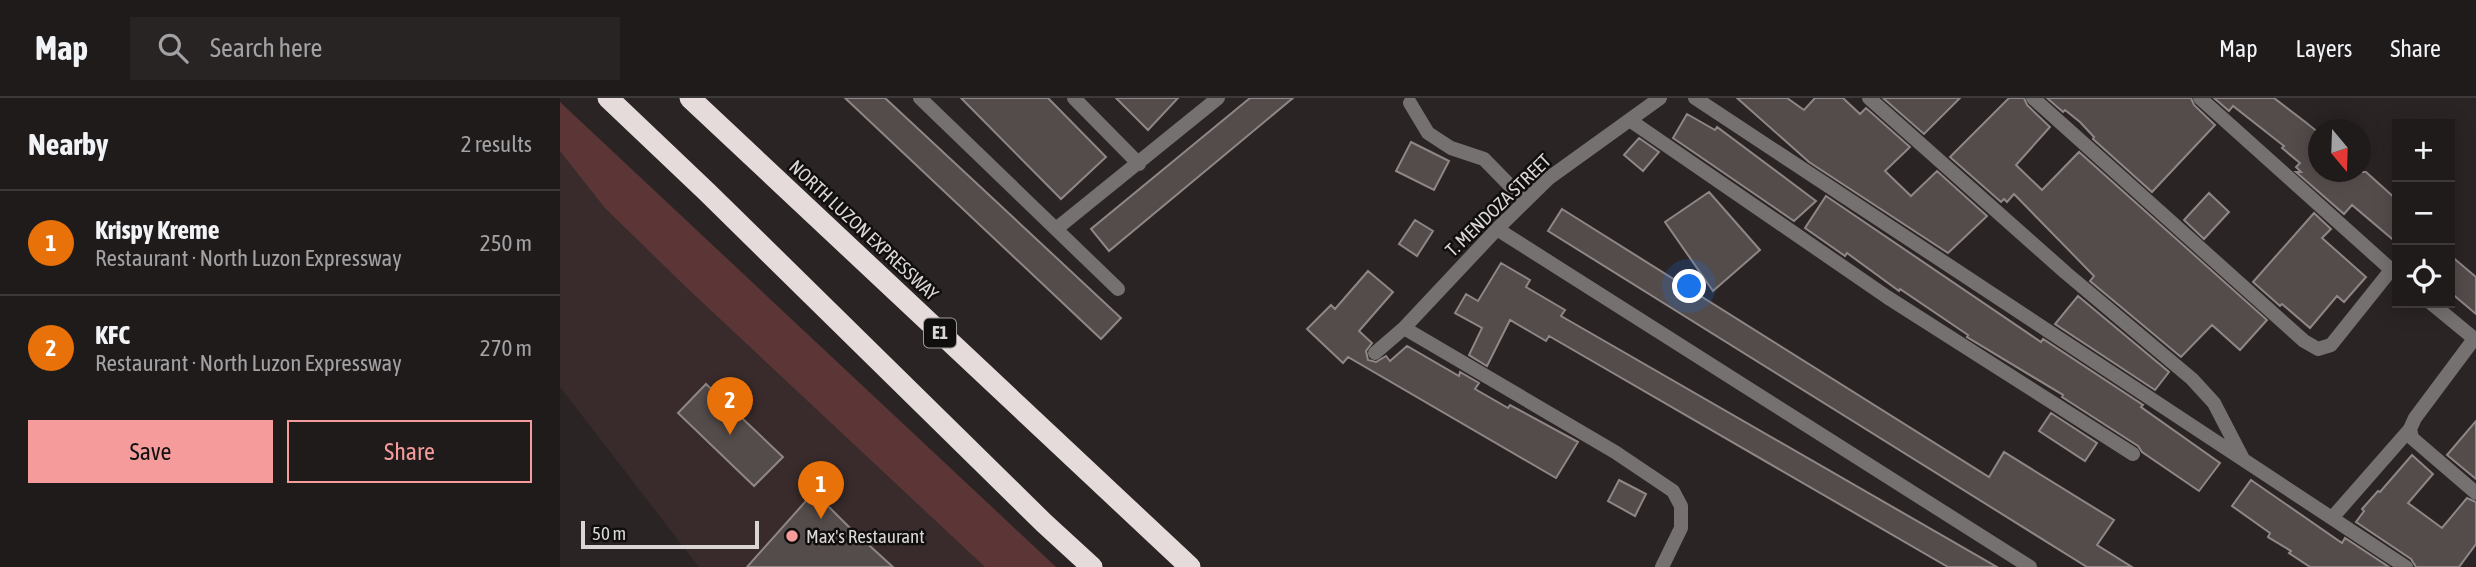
<!DOCTYPE html>
<meta charset="utf-8">
<style>
:root{--surface:#201b1b;--page:#282424;--text:#f1f3f6;--muted:#a2a1a3;--line:#3d393a;--accent:#f59b9c}
body{margin:0;font-family:"Asap Condensed",sans-serif;background:var(--page);color:var(--text)}
.controls{position:absolute;right:21px;top:21px;display:grid;overflow:hidden;border-radius:0px;box-shadow:0 4px 18px #0003}
.controls button{width:63px;height:63px;display:grid;place-items:center;padding:0;border:0;border-bottom:2px solid var(--line);background:var(--surface);color:var(--text);font:35px sans-serif}
.compass{position:absolute;left:1748px;top:21px;width:63px;height:63px;border-radius:50%;background:var(--surface);box-shadow:0 4px 18px #0003;rotate:161deg}
.scale{position:absolute;left:21px;bottom:18px;width:178px;box-sizing:border-box;padding-left:7px;border:4px solid #dbd6d6;border-top:0;font-size:19px;line-height:24px;white-space:nowrap;color:#dbd6d6;-webkit-text-stroke:5px #110e0e;paint-order:stroke}
.you{position:absolute;left:1130px;top:189px;width:24px;height:24px;margin:-18px;border:5px solid #fff;border-radius:50%;background:#1a73e8;box-shadow:0 0 0 10px #1a73e833}
.badge{display:grid;place-items:center;width:46px;height:46px;border-radius:50%;background:var(--accent);color:#fff;font-size:23px;font-weight:700}
.pin{position:absolute;translate:-50% -58px;filter:drop-shadow(0 2px 4px #0008)}
.pin::after{content:'';position:absolute;top:37px;width:24px;height:21px;background:inherit;clip-path:polygon(0 0,100% 0,50% 100%)}
.list{margin:0;padding:0;list-style:none}
h2{display:flex;justify-content:space-between;align-items:center;height:91px;margin:0;padding:0 28px;font-size:30px}
h2 small{font-size:23px;font-weight:400;color:var(--muted)}
.list li{display:grid;grid-template-columns:46px 1fr auto;gap:21px;align-items:center;box-sizing:border-box;height:105px;padding:0 28px;border-top:2px solid var(--line)}
.list b{display:block;font-size:26px;white-space:nowrap}
.list p{margin:0;font-size:23px;white-space:nowrap;color:var(--muted)}
.list em{font-size:23px;font-style:normal;color:var(--muted)}
.actions{display:flex;gap:14px;padding:21px 28px}
.actions a{flex:1;padding:16px 0;border:2px solid var(--accent);border-radius:0px;text-align:center;font-size:24px;color:var(--accent)}
.actions .main{background:var(--accent);color:#111}
.icon{flex:none;width:38px;height:38px;fill:none;stroke:currentColor;stroke-width:2;stroke-linecap:round;stroke-linejoin:round}
.map{position:relative;flex:none;width:1916px;height:469px;overflow:hidden}
header{display:flex;align-items:center;gap:42px;box-sizing:border-box;height:98px;padding:0 35px;background:var(--surface);border-bottom:2px solid var(--line)}
header strong{font-size:33px}
nav{display:flex;gap:38px;margin-inline-start:auto;font-size:24px}
.search{width:490px;height:63px;background:var(--page);display:flex;align-items:center;gap:18px;box-sizing:border-box;padding:0 24px;border-radius:0px;color:var(--muted);font-size:26px}
main{display:flex}
aside{flex:1;background:var(--surface)}
.map>svg:first-child{display:block}
.built{fill:#392b2b}
.green{fill:#5c3637}
.building{fill:#544c4b;stroke:#8f8686;stroke-width:2}
.lines{fill:none;stroke-linecap:round;stroke-linejoin:round}
.street{stroke:#757171;stroke-width:14}
.highway{stroke:#e5dbdb;stroke-width:21}
.poi-dot{fill:#f59b9c;stroke:#110e0e;stroke-width:2.5}
.labels{text-anchor:middle;stroke-width:5;stroke-linejoin:round;paint-order:stroke}
.shield{fill:#110e0e;stroke:#9e9a9a;stroke-width:2}
.shield-label{font-size:18px;font-weight:bold;fill:#dbd6d6}
.street-label{font-size:19px;fill:#dbd6d6;stroke:#110e0e}
.poi-label{font-size:19px;fill:#dbd6d6;stroke:#110e0e;text-anchor:start}
</style>
<header>
<strong>Map</strong>
<div class="search"><svg class="icon" aria-label="search" viewBox="0 0 24 24"><circle cx="10" cy="10" r="6"/><path d="M15 15l6 6"/></svg>Search here</div>
<nav><a>Map</a><a>Layers</a><a>Share</a></nav>
</header>
<main>
<aside>
<h2>Nearby<small>2 results</small></h2>
<ul class="list">
<li><span class="badge" style="background:#e8710a">1</span><div><b>Krispy Kreme</b><p>Restaurant · North Luzon Expressway</p></div><em>250 m</em></li>
<li><span class="badge" style="background:#e8710a">2</span><div><b>KFC</b><p>Restaurant · North Luzon Expressway</p></div><em>270 m</em></li>
</ul>
<div class="actions"><a class="main">Save</a><a>Share</a></div>
</aside>
<div class="map">
<svg width="1916" height="469" viewBox="0 0 1916 469">
<rect width="100%" height="100%" fill="#2b2424"/>
<!-- built -->
<path class="built" d="M 0,6 L 494,469 L 139,469 L 0,289 Z"/>
<!-- green -->
<path class="green" d="M 0,4 L 496,469 L 425,469 L 126,189 L 45,110 L 0,53 Z"/>
<!-- building -->
<path class="building" d="M 285,0 L 325,0 L 561,220 L 541,241 Z
M 401,0 L 488,0 L 546,59 L 501,101 Z
M 556,0 L 618,0 L 588,32 Z
M 690,0 L 733,0 L 549,153 L 531,131 Z
M 1177,0 L 1227,0 L 1244,12 L 1255,0 L 1283,0 L 1300,16 L 1306,10 L 1350,49 L 1325,73 L 1351,98 L 1377,73 L 1427,118 L 1388,155 L 1249,64 Z
M 1323,0 L 1400,0 L 1364,36 Z
M 1449,0 L 1464,0 L 1467,7 L 1490,29 L 1456,67 L 1482,92 L 1519,54 L 1707,222 L 1680,252 L 1652,227 L 1621,259 L 1530,183 L 1534,178 L 1454,96 L 1447,104 L 1444,101 L 1441,104 L 1390,59 Z
M 1487,0 L 1631,0 L 1634,7 L 1655,27 L 1592,94 L 1533,41 L 1534,39 L 1520,24 L 1505,12 L 1503,14 Z
M 1654,0 L 1714,0 L 1744,23 L 1759,35 L 1759,74 L 1806,74 L 1837,102 L 1837,145 L 1792,107 L 1784,116 L 1736,74 L 1741,74 L 1736,69 L 1740,65 L 1722,50 L 1724,48 L 1673,8 L 1669,13 Z
M 1127,16 L 1155,32 L 1157,29 L 1256,103 L 1234,123 L 1218,112 L 1113,40 Z
M 1079,40 L 1099,54 L 1083,73 L 1064,57 Z
M 851,44 L 889,63 L 874,92 L 836,73 Z
M 1149,94 L 1200,152 L 1153,193 L 1105,124 Z
M 1649,95 L 1669,114 L 1644,141 L 1624,122 Z
M 1266,98 L 1481,244 L 1483,241 L 1583,307 L 1581,309 L 1660,365 L 1639,393 L 1582,354 L 1578,348 L 1502,299 L 1503,297 L 1407,239 L 1408,237 L 1340,191 L 1339,193 L 1287,155 L 1285,158 L 1245,130 Z
M 1002,111 L 1429,379 L 1444,354 L 1554,422 L 1537,447 L 1572,469 L 1527,469 L 988,133 Z
M 1754,115 L 1771,131 L 1762,140 L 1806,179 L 1784,204 L 1777,198 L 1750,230 L 1722,206 L 1720,208 L 1693,184 Z
M 855,122 L 873,133 L 857,158 L 839,146 Z
M 1890,157 L 1916,179 L 1916,216 L 1890,194 Z
M 941,165 L 970,182 L 966,189 L 1005,212 L 1001,218 L 1437,469 L 1388,469 L 989,238 L 986,243 L 950,222 L 927,268 L 909,257 L 922,230 L 895,215 L 906,196 L 918,203 Z
M 808,173 L 833,194 L 799,233 L 812,245 L 806,253 L 808,262 L 816,264 L 826,258 L 830,263 L 847,248 L 899,278 L 900,274 L 919,285 L 915,291 L 948,310 L 950,307 L 1018,344 L 996,380 L 788,259 L 783,265 L 747,231 L 771,207 L 775,211 Z
M 1518,198 L 1609,274 L 1595,292 L 1495,226 Z
M 146,286 L 223,359 L 194,388 L 118,315 Z
M 1491,315 L 1537,345 L 1525,363 L 1479,333 Z
M 1916,323 L 1916,381 L 1887,357 Z
M 1852,357 L 1873,376 L 1848,405 L 1882,430 L 1907,400 L 1916,404 L 1916,446 L 1899,469 L 1856,469 L 1851,461 L 1796,424 L 1804,413 L 1802,411 L 1818,393 L 1820,394 Z
M 1059,382 L 1086,396 L 1075,418 L 1048,403 Z
M 1691,382 L 1782,445 L 1785,440 L 1829,469 L 1750,469 L 1729,455 L 1731,453 L 1708,439 L 1710,435 L 1672,408 Z
M 254,394 L 288,428 L 333,469 L 187,469 Z"/>
<g class="lines">
<!-- street -->
<path class="street" d="M 360,0 L 558,191
M 514,0 L 579,66
M 1135,0 L 1846,469
M 1309,0 L 1506,175 L 1632,281 L 1654,305 L 1683,361
M 1473,0 L 1744,243 L 1758,251 L 1771,247 L 1831,172
M 1640,0 L 1836,176
M 850,5 L 868,35 L 891,50 L 924,61 L 965,103
M 1071,23 L 1327,199 L 1573,356
M 496,131 L 658,0
M 937,131 L 1470,469
M 1871,205 L 1916,242
M 844,230 L 1055,354 L 1113,393 L 1121,408 L 1121,430 L 1102,469
M 1914,241 L 1855,320 L 1850,331 L 1852,340 L 1916,395
M 815,255 L 844,230 L 937,131 L 989,80 L 1100,0
M 1772,420 L 1850,331"/>
<!-- highway -->
<path class="highway" d="M 48,0 L 147,94 L 484,425 L 532,469
M 130,0 L 630,469"/>
</g>
<!-- markers -->
<circle class="poi-dot" cx="232" cy="438" r="7"/>
<g class="labels">
<!-- shield labels -->
<rect class="shield" x="364" y="220.5" width="32" height="29" rx="5"/>
<g class="shield-label">
<text x="380" y="241">E1</text>
</g>
<!-- street labels -->
<g class="street-label">
<text transform="translate(938 107) rotate(-44)" y="7">T. MENDOZA STREET</text>
<text transform="translate(304 132) rotate(43)" y="7">NORTH LUZON EXPRESSWAY</text>
</g>
<!-- poi labels -->
<g class="poi-label">
<text x="246" y="445">Max's Restaurant</text>
</g>
</g>
</svg>
<div class="controls">
<button>+</button>
<button>−</button>
<button><svg class="icon" aria-label="locate" viewBox="0 0 24 24"><circle cx="12" cy="12" r="6"/><path d="M12 2v4M12 18v4M2 12h4M18 12h4"/></svg></button>
</div>
<svg class="compass" viewBox="-18 -18 36 36"><path d="M0-13l5 13h-10z" fill="#e53935"/><path d="M0 13l5-13h-10z" fill="#a2a1a3"/></svg>
<div class="scale">50 m</div>
<div class="you"></div>
<div class="pin badge" style="left:261px;top:421px;background:#e8710a">1</div>
<div class="pin badge" style="left:170px;top:337px;background:#e8710a">2</div>
</div>
</main>
